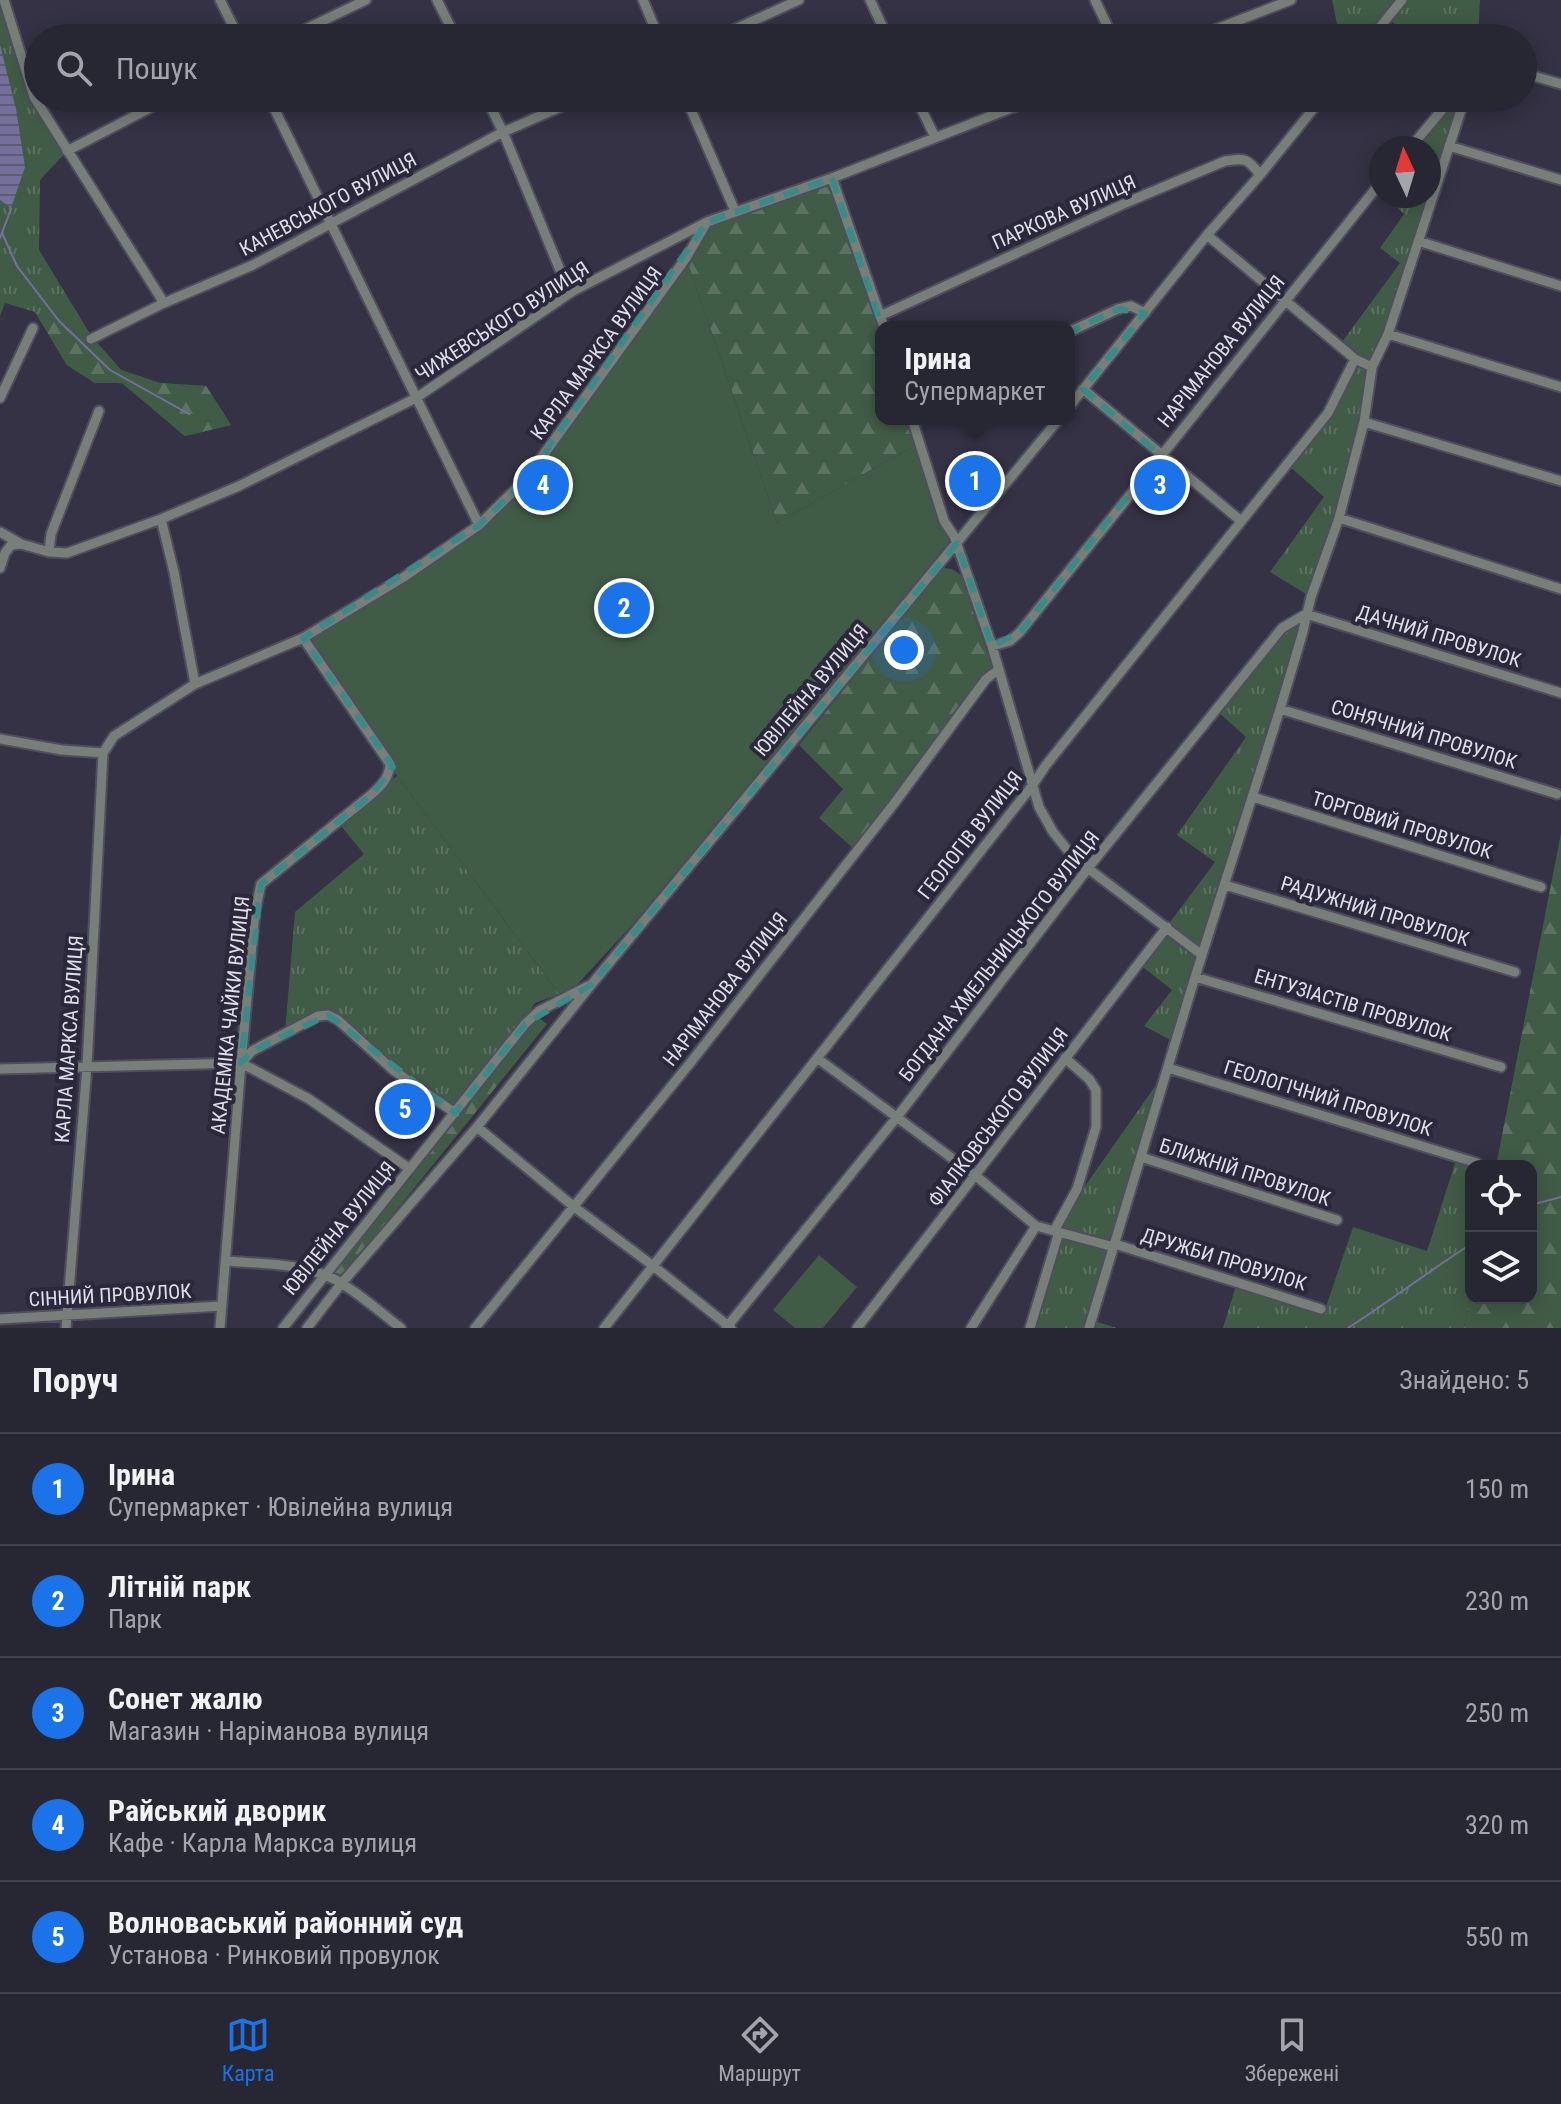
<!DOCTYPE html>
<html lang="uk">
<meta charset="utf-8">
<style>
:root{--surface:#272633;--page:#2f2e3b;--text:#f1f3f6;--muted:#a4a5ac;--line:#43434e;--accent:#1a73e8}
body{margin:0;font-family:"Roboto Condensed",sans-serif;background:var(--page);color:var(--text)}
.controls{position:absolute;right:24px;bottom:24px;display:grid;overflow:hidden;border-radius:16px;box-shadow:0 4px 20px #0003}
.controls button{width:72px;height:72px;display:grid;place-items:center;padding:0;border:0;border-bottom:2px solid var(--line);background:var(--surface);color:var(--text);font:40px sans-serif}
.compass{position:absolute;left:1369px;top:136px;width:72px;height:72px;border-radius:50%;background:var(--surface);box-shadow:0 4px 20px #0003;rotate:356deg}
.you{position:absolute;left:904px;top:650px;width:28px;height:28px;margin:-20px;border:6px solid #fff;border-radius:50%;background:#1a73e8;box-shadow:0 0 0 12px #1a73e833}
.badge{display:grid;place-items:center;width:52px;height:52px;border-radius:50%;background:var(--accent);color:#fff;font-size:26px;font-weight:700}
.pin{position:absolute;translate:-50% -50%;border:4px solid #fff;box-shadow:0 2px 8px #0006}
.popup{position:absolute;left:875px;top:321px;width:200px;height:104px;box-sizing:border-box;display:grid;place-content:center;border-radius:16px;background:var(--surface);filter:drop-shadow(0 2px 6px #0005);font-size:26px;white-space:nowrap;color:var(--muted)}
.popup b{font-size:30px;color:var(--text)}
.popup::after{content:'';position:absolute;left:50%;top:100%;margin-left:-16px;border:16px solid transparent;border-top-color:var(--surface)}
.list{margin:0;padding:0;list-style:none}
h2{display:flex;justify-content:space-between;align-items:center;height:104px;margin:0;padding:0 32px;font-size:34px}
h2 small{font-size:26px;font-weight:400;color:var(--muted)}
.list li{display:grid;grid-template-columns:52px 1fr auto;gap:24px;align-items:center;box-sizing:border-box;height:112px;padding:0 32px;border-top:2px solid var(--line)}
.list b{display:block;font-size:30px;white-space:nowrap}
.list p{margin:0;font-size:26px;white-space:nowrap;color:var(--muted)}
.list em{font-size:26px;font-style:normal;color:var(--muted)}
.icon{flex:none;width:44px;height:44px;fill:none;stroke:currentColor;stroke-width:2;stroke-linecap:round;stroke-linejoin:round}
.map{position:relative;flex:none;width:1561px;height:1328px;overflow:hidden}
.search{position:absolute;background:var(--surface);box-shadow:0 4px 20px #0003;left:24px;right:24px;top:24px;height:88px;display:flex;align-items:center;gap:20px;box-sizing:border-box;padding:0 28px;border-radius:44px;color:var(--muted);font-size:30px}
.sheet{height:664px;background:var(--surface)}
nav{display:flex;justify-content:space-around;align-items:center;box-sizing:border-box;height:112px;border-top:2px solid var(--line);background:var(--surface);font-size:22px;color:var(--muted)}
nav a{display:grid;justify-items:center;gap:4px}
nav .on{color:var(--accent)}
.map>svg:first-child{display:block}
.grass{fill:url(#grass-tufts)}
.forest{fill:url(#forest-firs)}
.park{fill:#415c46}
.water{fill:url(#water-rules)}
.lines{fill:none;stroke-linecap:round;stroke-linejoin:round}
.stream{stroke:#74709b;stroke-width:2}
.minor-casing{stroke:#4f4e5f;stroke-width:13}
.minor{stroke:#777f78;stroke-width:9}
.marked{fill:none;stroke:#398b87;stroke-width:6;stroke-dasharray:16 10;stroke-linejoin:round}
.labels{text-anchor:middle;stroke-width:8;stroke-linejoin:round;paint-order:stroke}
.street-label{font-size:20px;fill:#dfdfeb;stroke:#2a283a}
</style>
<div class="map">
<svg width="1561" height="1328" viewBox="0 0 1561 1328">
<defs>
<pattern id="grass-tufts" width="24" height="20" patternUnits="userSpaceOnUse" patternTransform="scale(2)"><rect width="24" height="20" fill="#415c46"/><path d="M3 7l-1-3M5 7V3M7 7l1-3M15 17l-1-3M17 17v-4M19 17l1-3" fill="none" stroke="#5c7361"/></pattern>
<pattern id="forest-firs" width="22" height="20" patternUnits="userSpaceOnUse" patternTransform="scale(2)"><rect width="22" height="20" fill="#415c46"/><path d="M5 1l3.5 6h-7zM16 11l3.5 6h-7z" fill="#5c7361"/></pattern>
<pattern id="water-rules" width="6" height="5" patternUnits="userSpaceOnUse" patternTransform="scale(2)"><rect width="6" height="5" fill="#74709b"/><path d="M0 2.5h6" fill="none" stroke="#5e5c75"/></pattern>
</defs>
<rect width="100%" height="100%" fill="#343244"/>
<!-- grass -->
<path class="grass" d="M 0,0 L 34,97 L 67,151 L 40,180 L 39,250 L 92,337 L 121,370 L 160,383 L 206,386 L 231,425 L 185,436 L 122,383 L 95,383 L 67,365 L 35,312 L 5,303 L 0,316 Z
M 1332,0 L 1395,0 L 1362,38 L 1340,38 Z
M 1406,0 L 1480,0 L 1478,38 L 1415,38 L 1389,20 Z
M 1448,98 L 1465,98 L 1372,367 L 1364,422 L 1311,597 L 1270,572 L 1324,497 L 1287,464 L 1328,413 L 1355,359 L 1339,346 L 1400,263 L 1380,248 L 1404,214 L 1385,196 L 1429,196 L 1429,148 L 1408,148 Z
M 1306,614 L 1176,1043 L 1144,1026 L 1172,990 L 1139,964 L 1215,862 L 1177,835 L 1246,737 L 1216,710 L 1282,628 Z
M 397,776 L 559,994 L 535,1003 L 523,1021 L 453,1106 L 393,1070 L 328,1015 L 285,1033 L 295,912 L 364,854 L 338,822 Z
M 1168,1068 L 1091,1320 L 1117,1328 L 1030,1328 L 1059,1232 L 1078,1196 Z
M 1457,1157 L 1483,1166 L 1471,1166 L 1471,1294 L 1464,1328 L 1223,1328 L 1237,1282 L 1325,1310 L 1353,1227 L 1427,1251 Z"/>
<!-- forest -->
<path class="forest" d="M 832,178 L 881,327 L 881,419 L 911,419 L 919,443 L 777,523 L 686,258 L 707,222 Z
M 35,312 L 92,337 L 121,370 L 160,383 L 206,386 L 231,425 L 185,436 L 122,383 L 95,383 L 67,365 Z
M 942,568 L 952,569 L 961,575 L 993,670 L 985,675 L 853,848 L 819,818 L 843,789 L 799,745 Z
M 1561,833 L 1561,1328 L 1464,1328 L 1471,1294 L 1471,1298 L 1531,1298 L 1531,1166 L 1496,1166 Z
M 534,1014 L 547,1024 L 343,1276 L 329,1271 Z"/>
<!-- park -->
<path class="park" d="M 686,258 L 777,523 L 919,443 L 954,536 L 633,924 L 573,989 L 559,994 L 397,776 L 390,764 L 303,638 L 479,525 L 526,479 Z
M 819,1255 L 857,1287 L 823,1328 L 795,1328 L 773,1310 Z"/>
<!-- water -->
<path class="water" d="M 0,45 L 16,109 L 25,167 L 11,208 L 0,200 Z"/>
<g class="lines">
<!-- stream -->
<path class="stream" d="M 2,233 L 17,266 L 59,321 L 110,370 L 189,414
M 0,238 L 11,209
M 1531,1205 L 1561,1197
M 1348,1328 C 1390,1301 1429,1271 1471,1244"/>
<!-- minor casing -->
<g class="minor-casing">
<path id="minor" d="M 4,0 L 34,97 L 164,303
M 220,0 L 239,38
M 437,0 L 456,38
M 643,0 L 659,38
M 870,0 L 888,38
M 1095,0 L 1113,38
M 287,38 L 366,0
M 715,38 L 799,0
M 1193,38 L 1291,0
M 1371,38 L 1402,0
M 1523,73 L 1561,84
M 269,98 L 479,525
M 486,98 L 503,132 L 560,270 L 573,291
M 686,98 L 735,211
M 916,98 L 935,137
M 1449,146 L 1561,180
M 1410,148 L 1452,98
M 67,151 L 169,98
M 832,178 L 884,327
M 1207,235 L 1355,359 L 1372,367
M 1418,241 L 1561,286
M 880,316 L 1130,201 L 1225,161 C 1246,158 1247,158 1260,175
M 1069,332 L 1118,309 L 1131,306 L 1145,313
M 1388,334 L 1561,387
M 91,339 L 164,303 L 253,265 L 503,132 L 581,98
M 1083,389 L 1241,521
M 0,398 L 33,328
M 1069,407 L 1207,235 L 1260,175 L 1322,98
M 912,419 L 944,521 L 954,536 L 992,646 L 1039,807 L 1053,832 L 1073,857 L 1202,955
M 1364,422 L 1561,481
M 1339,518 L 1561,589
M 161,519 L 174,572 L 195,684
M 0,532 L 21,544
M 49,552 L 51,534 L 99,411
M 0,568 L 5,553 L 11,545 L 21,544 L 49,552 L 67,553 L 161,519 L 239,486 L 416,398 L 573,291 L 707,222 L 832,178 L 1037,98
M 992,646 L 1010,641 L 1020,632 L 1381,182
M 1280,709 L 1557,794
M 0,739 L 62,750 L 103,753
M 1253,797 L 1541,887
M 1225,885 L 1515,972
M 1195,977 L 1501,1067
M 817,1058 L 976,1176 L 1036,1226 L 1114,1247
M 241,1063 L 252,1051 L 318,1016 L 328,1015 L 338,1020 L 393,1070 L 455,1113
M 1168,1068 L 1477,1163
M 0,1069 L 241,1063 L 309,1099 L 410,1169
M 477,1127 L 573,1206 L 652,1265 L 731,1328
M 1141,1157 L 1337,1220
M 1054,1231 L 1077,1189 L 1096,1127 L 1096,1090 L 1089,1079 L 1065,1058
M 1115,1244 L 1321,1309
M 227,1261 C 263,1264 303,1263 336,1280 C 359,1293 380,1312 401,1328
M 0,1319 L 222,1306
M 66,1328 L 87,1066 L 103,753 L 114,736 L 195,684 L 303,638 L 404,577 L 479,525 L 526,479 L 686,258 L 707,222
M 220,1328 L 241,1063 L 255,912 L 261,884 L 372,794 C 382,785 389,778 390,764 L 303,638
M 283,1328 L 525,1024 L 539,1011 L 588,986
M 307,1328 L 341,1284 L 477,1127 L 591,985 L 1059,419
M 475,1328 L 691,1062 L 893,805 L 986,679 L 998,670
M 604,1328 L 1032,786 L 1046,765 L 1328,413 L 1355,359
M 726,1328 L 897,1117 L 1089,867 L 1282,628 L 1306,614 L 1561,693
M 857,1328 L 1167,927
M 971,1328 L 1036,1226
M 1030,1328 L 1059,1232
M 1089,1328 L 1195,977 L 1280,709 L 1302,635 L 1311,597 L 1339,518 L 1364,422 L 1372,367 L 1388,334 L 1465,98"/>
</g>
<!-- minor -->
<use href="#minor" class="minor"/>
</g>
<!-- marked area -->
<path class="marked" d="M 832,178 L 909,408 L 1118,309 L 1145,313 L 1083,389 L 1160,455 L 1020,632 L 992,646 L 957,543 L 591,985 L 525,1024 L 455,1113 L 328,1015 L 252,1051 L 241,1063 L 261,884 L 372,794 L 393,767 L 303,638 L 479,525 L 526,479 L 707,222 Z"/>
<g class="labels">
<!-- street labels -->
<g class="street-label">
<text transform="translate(328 204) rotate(-28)" y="7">КАНЕВСЬКОГО ВУЛИЦЯ</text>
<text transform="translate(1064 212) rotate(-24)" y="7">ПАРКОВА ВУЛИЦЯ</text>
<text transform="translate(502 321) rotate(-33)" y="7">ЧИЖЕВСЬКОГО ВУЛИЦЯ</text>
<text transform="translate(1221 351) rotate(-51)" y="7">НАРІМАНОВА ВУЛИЦЯ</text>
<text transform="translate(596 353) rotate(-54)" y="7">КАРЛА МАРКСА ВУЛИЦЯ</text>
<text transform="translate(1439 636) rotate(17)" y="7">ДАЧНИЙ ПРОВУЛОК</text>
<text transform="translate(811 690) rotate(-50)" y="7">ЮВІЛЕЙНА ВУЛИЦЯ</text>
<text transform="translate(1424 734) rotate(17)" y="7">СОНЯЧНИЙ ПРОВУЛОК</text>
<text transform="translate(1402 825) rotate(17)" y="7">ТОРГОВИЙ ПРОВУЛОК</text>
<text transform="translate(970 835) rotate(-52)" y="7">ГЕОЛОГІВ ВУЛИЦЯ</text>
<text transform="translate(1375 911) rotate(17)" y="7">РАДУЖНИЙ ПРОВУЛОК</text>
<text transform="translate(999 956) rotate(-52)" y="7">БОГДАНА ХМЕЛЬНИЦЬКОГО ВУЛИЦЯ</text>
<text transform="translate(725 989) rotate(-52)" y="7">НАРІМАНОВА ВУЛИЦЯ</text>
<text transform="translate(1353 1005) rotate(17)" y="7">ЕНТУЗІАСТІВ ПРОВУЛОК</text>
<text transform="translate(230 1015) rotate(-84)" y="7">АКАДЕМІКА ЧАЙКИ ВУЛИЦЯ</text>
<text transform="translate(69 1039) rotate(-86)" y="7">КАРЛА МАРКСА ВУЛИЦЯ</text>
<text transform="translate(1328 1098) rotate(17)" y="7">ГЕОЛОГІЧНИЙ ПРОВУЛОК</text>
<text transform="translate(998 1117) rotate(-53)" y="7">ФІАЛКОВСЬКОГО ВУЛИЦЯ</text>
<text transform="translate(1245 1172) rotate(18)" y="7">БЛИЖНІЙ ПРОВУЛОК</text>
<text transform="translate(339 1228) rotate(-51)" y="7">ЮВІЛЕЙНА ВУЛИЦЯ</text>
<text transform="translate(1224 1259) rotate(17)" y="7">ДРУЖБИ ПРОВУЛОК</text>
<text transform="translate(110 1295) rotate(-3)" y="7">СІННИЙ ПРОВУЛОК</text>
</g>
</g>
</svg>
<div class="controls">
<button><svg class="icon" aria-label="locate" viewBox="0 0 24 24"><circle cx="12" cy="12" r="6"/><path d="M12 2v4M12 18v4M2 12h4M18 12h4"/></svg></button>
<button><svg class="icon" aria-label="layers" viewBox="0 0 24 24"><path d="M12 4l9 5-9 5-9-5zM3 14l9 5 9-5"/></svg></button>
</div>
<svg class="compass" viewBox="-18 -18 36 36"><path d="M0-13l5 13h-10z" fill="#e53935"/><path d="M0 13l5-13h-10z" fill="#a4a5ac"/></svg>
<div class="you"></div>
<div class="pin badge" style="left:975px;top:481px">1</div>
<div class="popup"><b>Ірина</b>Супермаркет</div>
<div class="pin badge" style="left:624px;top:608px">2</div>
<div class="pin badge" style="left:1160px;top:485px">3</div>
<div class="pin badge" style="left:543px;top:485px">4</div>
<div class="pin badge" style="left:405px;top:1109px">5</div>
<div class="search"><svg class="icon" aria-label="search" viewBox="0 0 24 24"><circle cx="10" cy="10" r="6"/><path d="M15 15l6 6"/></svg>Пошук</div>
</div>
<section class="sheet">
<h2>Поруч<small>Знайдено: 5</small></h2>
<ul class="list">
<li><span class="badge">1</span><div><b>Ірина</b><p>Супермаркет · Ювілейна вулиця</p></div><em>150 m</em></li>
<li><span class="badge">2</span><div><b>Літній парк</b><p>Парк</p></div><em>230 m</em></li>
<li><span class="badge">3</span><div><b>Сонет жалю</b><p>Магазин · Наріманова вулиця</p></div><em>250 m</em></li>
<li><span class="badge">4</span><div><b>Райський дворик</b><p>Кафе · Карла Маркса вулиця</p></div><em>320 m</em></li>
<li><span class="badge">5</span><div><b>Волноваський районний суд</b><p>Установа · Ринковий провулок</p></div><em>550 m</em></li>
</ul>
</section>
<nav>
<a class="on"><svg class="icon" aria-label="map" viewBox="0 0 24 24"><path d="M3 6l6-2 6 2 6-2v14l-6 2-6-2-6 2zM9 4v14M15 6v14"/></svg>Карта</a>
<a><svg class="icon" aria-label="directions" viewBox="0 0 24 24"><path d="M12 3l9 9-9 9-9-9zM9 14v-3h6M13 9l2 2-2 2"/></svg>Маршрут</a>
<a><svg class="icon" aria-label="saved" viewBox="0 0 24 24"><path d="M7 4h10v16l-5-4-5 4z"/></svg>Збережені</a>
</nav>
